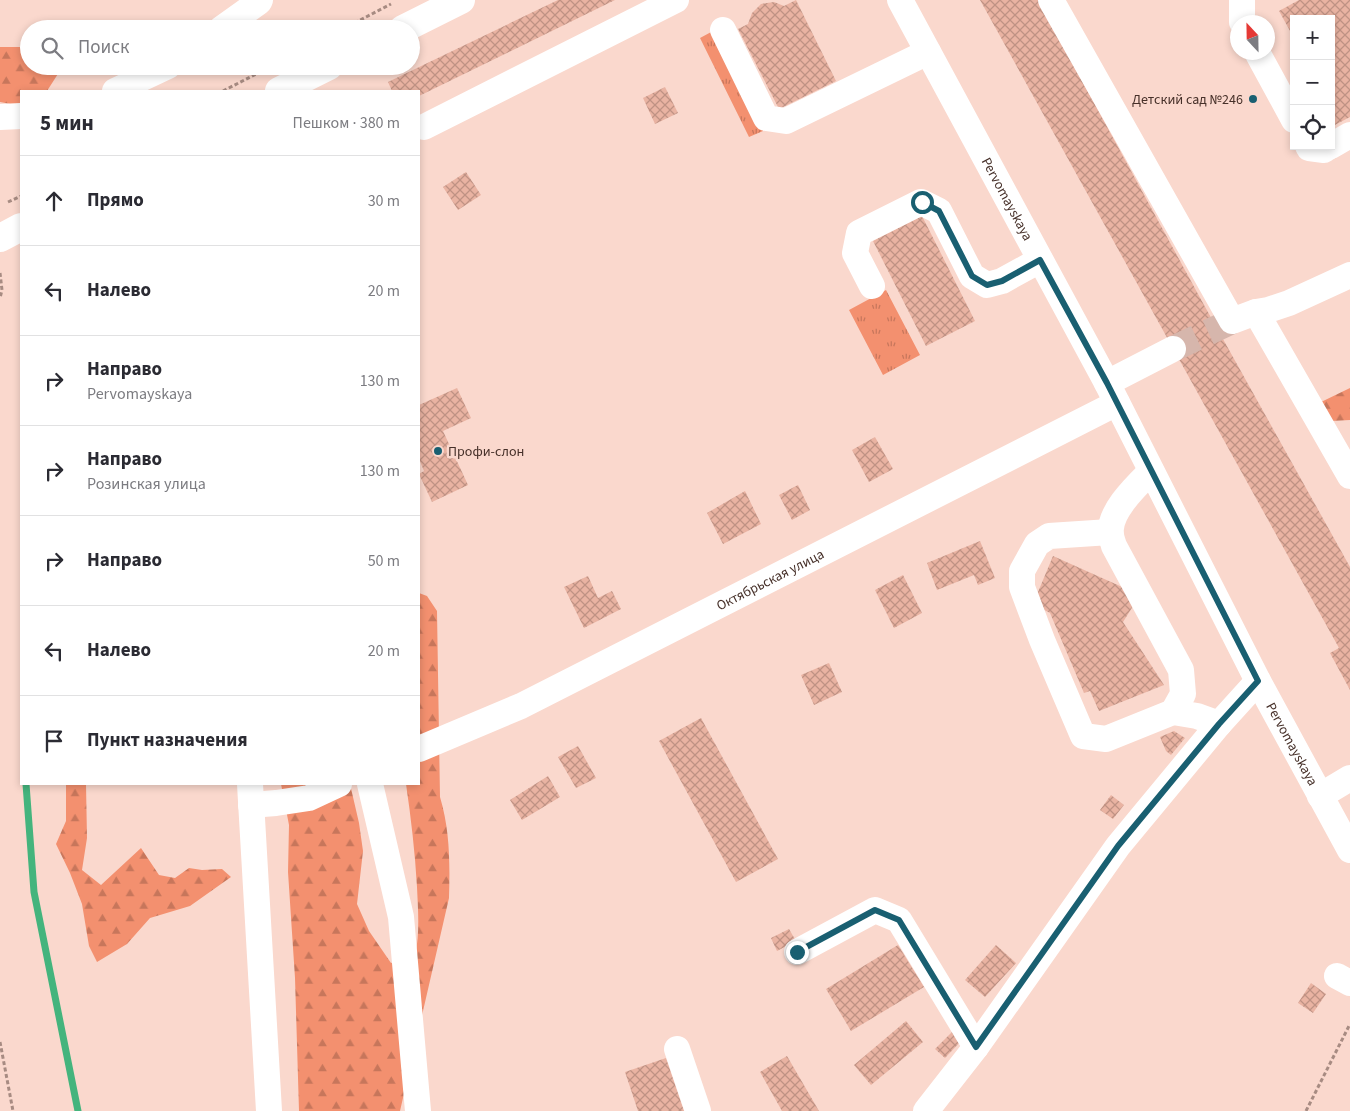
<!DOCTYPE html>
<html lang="ru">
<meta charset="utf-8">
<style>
:root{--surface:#fff;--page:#f7f7f7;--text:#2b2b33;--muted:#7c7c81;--line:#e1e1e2}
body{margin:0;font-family:"Source Sans 3",sans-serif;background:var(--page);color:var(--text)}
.controls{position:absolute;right:15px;top:15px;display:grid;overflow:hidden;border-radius:0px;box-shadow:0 2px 8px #0003}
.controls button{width:45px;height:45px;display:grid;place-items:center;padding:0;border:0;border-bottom:1px solid var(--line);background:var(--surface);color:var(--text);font:25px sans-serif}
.compass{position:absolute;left:1230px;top:15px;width:45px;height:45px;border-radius:50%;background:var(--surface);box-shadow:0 2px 8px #0003;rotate:338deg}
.stop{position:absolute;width:15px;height:15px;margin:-11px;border:4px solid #195f71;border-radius:50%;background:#fff}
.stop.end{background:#195f71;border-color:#fff;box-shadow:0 1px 5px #0008}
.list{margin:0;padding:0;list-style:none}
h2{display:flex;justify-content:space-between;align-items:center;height:65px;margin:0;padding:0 20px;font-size:21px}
h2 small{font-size:16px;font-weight:400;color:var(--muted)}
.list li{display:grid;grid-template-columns:32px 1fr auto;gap:15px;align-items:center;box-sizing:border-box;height:90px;padding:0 20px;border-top:1px solid var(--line)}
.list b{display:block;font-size:19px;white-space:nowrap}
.list p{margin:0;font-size:16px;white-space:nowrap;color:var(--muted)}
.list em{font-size:16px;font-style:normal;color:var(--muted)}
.icon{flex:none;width:28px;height:28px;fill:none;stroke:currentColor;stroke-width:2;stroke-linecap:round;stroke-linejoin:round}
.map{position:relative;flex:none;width:1350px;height:1111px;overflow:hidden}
.search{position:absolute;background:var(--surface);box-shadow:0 2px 8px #0003;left:20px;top:20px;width:400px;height:55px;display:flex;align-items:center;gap:12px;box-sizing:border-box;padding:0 18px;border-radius:28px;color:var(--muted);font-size:19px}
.panel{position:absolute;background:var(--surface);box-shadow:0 2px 8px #0003;left:20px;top:90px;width:400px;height:695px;border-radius:0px}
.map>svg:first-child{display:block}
.forest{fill:url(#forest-firs)}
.park{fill:url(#park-tufts)}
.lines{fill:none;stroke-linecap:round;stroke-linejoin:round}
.stream{stroke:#44b47d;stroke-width:7}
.building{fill:url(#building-cross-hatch)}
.minor-tunnel{stroke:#d6b6ac;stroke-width:26;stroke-dasharray:26 13;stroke-linecap:butt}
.path{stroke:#a78b82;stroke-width:3;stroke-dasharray:4 2.5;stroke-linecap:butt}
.minor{stroke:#fff;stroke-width:26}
.major{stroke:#fff;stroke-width:28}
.route{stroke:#195f71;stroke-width:6}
.poi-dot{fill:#195f71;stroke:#fad8cd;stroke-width:2}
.labels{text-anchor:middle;stroke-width:5;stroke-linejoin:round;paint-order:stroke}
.poi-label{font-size:14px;fill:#463029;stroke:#fad8cd;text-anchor:end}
.street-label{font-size:14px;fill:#463029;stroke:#fad8cd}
</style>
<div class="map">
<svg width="1350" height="1111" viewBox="0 0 1350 1111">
<defs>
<pattern id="forest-firs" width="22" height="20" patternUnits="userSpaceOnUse" patternTransform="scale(1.25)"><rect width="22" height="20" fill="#f3906f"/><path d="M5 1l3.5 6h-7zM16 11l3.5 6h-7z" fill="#c7765b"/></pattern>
<pattern id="park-tufts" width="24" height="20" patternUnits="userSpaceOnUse" patternTransform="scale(1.25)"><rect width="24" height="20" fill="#f3906f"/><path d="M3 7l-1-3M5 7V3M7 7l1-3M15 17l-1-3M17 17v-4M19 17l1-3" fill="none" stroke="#c7765b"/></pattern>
<pattern id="building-cross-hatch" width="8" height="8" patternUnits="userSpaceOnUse" patternTransform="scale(1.25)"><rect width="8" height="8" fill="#e9b3a2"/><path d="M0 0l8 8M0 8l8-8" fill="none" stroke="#bf9284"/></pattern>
</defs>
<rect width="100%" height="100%" fill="#fad8cd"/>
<!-- forest -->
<path class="forest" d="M 0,47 L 29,47 L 29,66 L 63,66 L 47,91 L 21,91 L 21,106 L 0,102 Z
M 1350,388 L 1350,420 L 1331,421 L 1319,403 Z
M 419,593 L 427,596 L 437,611 L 440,797 C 450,830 450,864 449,898 L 400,1111 L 299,1111 L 295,978 L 288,872 L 289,825 L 281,784 L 350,784 L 359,823 L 363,851 L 357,904 L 369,931 L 391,963 L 415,956 C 420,933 418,910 417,887 C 415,852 411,818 406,784 L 419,784 Z
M 66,784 L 86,784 L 87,838 L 82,870 L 101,885 L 141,848 L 159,875 L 175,878 L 189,868 L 202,870 L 222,869 L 231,877 L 190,906 L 150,918 L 127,944 L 97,962 L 89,946 L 82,904 L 70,873 L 56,844 L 66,821 Z"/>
<!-- park -->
<path class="park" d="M 713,31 L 763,131 L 749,137 L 700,38 Z
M 886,290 L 920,355 L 883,375 L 849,310 Z"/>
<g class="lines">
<!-- stream -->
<path class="stream" d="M 26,784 L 34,892 L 78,1111"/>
</g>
<!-- building -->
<path class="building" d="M 558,0 L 615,0 L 419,96 L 419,91 L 392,91 L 388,82 Z
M 796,0 L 836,81 L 779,109 L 738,29 L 748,24 L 752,13 L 761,4 L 774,2 L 784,6 Z
M 980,0 L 1038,0 L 1204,305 L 1350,567 L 1350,690 L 1330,653 L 1339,648 Z
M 1299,0 L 1350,0 L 1350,117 L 1331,127 L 1331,19 L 1294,19 L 1294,38 L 1279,11 Z
M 665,87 L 678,113 L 655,124 L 643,98 Z
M 466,172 L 481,195 L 458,210 L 443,187 Z
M 922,216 L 975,321 L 926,346 L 873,241 Z
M 457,388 L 471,418 L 443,431 L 468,485 L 432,502 L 419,474 L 424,471 L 419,459 L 419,405 Z
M 875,437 L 893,469 L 869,482 L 852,450 Z
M 798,485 L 810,510 L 792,520 L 779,495 Z
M 745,491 L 761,524 L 723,544 L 707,513 Z
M 980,541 L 995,578 L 978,585 L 974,575 L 937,590 L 927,563 Z
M 1053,556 L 1140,595 L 1123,622 L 1164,685 L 1099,711 L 1090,691 L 1084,693 L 1050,613 L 1033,604 Z
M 903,575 L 922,613 L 894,628 L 875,590 Z
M 588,576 L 598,598 L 612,591 L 621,609 L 584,628 L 564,587 Z
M 829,663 L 842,692 L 814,705 L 801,675 Z
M 701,718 L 778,859 L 736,882 L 659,741 Z
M 1174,731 L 1185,738 L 1171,755 L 1166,751 L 1160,737 Z
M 578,746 L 596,778 L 576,788 L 558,757 Z
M 548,776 L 560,797 L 522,820 L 510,800 Z
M 1111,795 L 1124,805 L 1113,819 L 1100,810 Z
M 789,929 L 796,941 L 777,951 L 771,938 Z
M 898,945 L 924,987 L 851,1031 L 826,989 Z
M 996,945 L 1016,963 L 985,997 L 965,980 Z
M 1311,983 L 1326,994 L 1313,1013 L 1298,1003 Z
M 906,1021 L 923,1042 L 871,1085 L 854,1065 Z
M 955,1029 L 964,1038 L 945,1058 L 935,1049 Z
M 787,1056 L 819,1111 L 782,1111 L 760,1072 Z
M 666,1058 L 684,1111 L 638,1111 L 625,1072 Z"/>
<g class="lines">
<!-- minor-tunnel -->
<path class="minor-tunnel" d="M 1173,349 L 1232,321"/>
<!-- path -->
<path class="path" d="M 343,29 L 391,4
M 223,91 L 262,71
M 8,202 L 21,196
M 0,273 L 2,290 L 0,298
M 0,1042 L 13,1111
M 1306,1111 L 1350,1024"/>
<!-- minor -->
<g class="minor">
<path id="s1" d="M 900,0 L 1107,383 L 1258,681 L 1350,850"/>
<path d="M 1051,0 L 1232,321 L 1256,312 L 1268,310 L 1289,303 L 1350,275"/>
<path d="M 1242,22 L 1242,0"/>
<path d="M 221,29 L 259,2 L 260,0"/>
<path d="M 723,30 L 766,118 L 786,121 L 928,52"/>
<path d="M 1257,52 L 1294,120"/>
<path d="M 115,91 L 168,66"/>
<path d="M 0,117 L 21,116"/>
<path d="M 424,127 L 676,0"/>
<path d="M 1308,146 L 1309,148 L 1324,150 L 1330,146"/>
<path d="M 1331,146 L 1350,135"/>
<path d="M 872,286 L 855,253 L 859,233 L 921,202 L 939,211 L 972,276 L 987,285 L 1002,281 L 1040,260"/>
<path d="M 1256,312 L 1350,476"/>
<path d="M 1107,383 L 1173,349"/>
<path d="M 1151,471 C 1137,485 1108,512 1111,534 C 1111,538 1113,542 1114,546 L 1181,670 L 1183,694 L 1173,712"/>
<path d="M 1110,532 L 1049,536 L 1037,544 L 1022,571 L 1022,587 L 1042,640 L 1083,736 L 1106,739 L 1173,712 L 1197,716 L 1219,724"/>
<path id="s2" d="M 419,749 L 521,706 L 1117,403"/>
<path d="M 250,784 L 269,1111"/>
<path d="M 370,784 L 401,917 L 418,1111"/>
<path d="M 1320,796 L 1350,778"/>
<path d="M 251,805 L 276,803 L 309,798 L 339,784"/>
<path d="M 797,952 L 875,910 L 899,920 L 976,1047"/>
<path d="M 1337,976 L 1350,983"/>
<path d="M 677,1049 L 698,1111"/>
<path d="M 926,1111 L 976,1047 L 1118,846 L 1219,724 L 1258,681"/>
</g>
<!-- major -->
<path class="major" d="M 403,29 L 461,0
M 279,91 L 329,66
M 0,238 L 21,227"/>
</g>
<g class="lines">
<!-- route -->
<path class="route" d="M 797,952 L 875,910 L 899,920 L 976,1047 L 1118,846 L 1219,724 L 1258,681 L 1107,383 L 1040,260 L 1002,281 L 987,285 L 972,276 L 939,211 L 922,202"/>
</g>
<!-- markers -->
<g class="poi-dot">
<circle cx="1253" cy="99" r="5"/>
<circle cx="438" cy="451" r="5"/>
</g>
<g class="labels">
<!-- poi labels -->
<g class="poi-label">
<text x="1243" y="104">Детский сад №246</text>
<text x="448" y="456" text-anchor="start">Профи-слон</text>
</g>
<!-- street labels -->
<g class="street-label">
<text dy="5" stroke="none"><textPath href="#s1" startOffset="226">Pervomayskaya</textPath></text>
<text dy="5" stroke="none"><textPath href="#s2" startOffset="390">Октябрьская улица</textPath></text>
<text dy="5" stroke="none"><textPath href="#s1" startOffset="841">Pervomayskaya</textPath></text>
</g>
</g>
</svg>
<div class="controls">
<button>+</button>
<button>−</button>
<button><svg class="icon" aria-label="locate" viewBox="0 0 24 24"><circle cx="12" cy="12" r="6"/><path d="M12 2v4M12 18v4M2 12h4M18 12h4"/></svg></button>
</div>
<svg class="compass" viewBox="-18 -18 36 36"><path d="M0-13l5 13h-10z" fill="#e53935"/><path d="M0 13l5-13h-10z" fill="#7c7c81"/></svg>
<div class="stop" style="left:922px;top:202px"></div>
<div class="stop end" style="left:797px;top:952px"></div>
<div class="search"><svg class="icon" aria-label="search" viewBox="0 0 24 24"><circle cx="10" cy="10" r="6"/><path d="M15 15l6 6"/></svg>Поиск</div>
<section class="panel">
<h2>5 мин<small>Пешком · 380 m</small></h2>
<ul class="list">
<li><svg class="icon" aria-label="ahead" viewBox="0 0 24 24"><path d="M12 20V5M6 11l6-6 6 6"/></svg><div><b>Прямо</b></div><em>30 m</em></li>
<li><svg class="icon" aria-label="left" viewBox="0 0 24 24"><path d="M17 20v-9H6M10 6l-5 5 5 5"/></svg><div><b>Налево</b></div><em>20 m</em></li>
<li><svg class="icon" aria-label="right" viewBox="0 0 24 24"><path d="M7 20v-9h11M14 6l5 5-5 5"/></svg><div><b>Направо</b><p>Pervomayskaya</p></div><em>130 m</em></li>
<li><svg class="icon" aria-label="right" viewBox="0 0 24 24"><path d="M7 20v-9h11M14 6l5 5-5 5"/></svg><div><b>Направо</b><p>Розинская улица</p></div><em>130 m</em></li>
<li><svg class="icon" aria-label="right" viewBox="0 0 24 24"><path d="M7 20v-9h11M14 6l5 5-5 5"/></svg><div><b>Направо</b></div><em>50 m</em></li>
<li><svg class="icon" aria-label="left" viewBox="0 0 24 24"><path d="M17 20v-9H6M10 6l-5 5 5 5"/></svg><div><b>Налево</b></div><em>20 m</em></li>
<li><svg class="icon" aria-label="arrive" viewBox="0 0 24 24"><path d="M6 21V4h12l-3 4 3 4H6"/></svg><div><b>Пункт назначения</b></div></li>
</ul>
</section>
</div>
